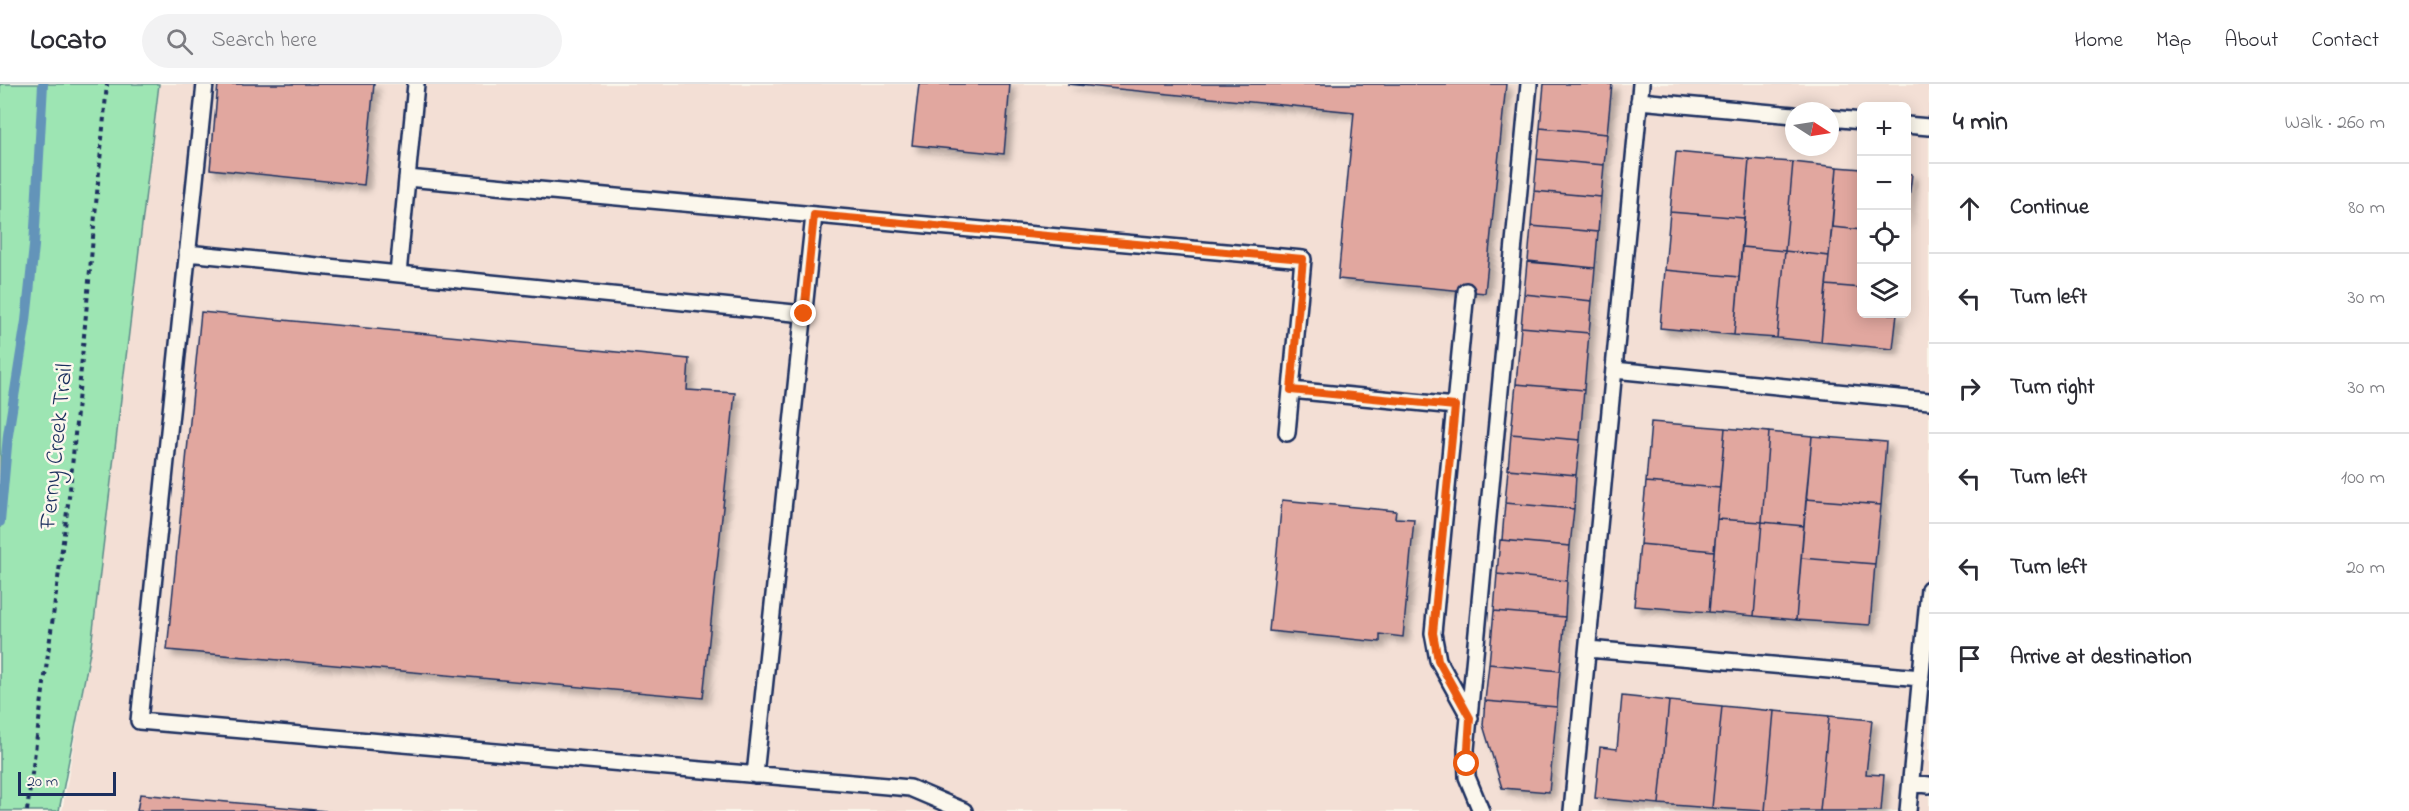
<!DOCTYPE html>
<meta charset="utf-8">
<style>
:root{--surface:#fff;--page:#f2f2f3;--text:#2b2b33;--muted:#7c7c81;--line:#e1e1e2}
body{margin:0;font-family:"Indie Flower",sans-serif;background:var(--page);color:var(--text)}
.controls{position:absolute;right:18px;top:18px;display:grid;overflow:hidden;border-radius:9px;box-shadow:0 3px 15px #0003}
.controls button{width:54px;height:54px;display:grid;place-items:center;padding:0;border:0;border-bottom:2px solid var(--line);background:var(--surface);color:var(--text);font:30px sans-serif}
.compass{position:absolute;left:1785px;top:18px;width:54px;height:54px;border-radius:50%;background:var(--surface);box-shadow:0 3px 15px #0003;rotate:102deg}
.scale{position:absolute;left:18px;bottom:15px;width:98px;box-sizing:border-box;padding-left:6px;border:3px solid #1b2f5e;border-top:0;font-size:16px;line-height:21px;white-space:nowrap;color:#1b2f5e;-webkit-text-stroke:4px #fbf7ec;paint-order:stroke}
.stop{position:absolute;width:18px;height:18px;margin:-14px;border:4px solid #ea580c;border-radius:50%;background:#fff}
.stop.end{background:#ea580c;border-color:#fff;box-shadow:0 2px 6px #0008}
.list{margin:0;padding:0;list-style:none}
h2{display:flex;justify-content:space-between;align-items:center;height:78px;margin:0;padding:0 24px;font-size:26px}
h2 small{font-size:20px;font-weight:400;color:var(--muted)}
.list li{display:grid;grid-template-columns:39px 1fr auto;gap:18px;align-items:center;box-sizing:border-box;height:90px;padding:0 24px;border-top:2px solid var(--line)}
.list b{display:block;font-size:22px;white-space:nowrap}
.list em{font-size:20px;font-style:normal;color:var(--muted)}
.icon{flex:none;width:33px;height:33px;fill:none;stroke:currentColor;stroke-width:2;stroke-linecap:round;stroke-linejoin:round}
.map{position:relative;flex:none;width:1929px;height:727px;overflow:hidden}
header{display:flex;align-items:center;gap:36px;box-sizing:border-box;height:84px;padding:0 30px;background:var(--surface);border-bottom:2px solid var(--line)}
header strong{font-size:28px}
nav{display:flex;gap:33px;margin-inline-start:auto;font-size:21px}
.search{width:420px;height:54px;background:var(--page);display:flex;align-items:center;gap:15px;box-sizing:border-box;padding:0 21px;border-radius:33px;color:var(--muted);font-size:22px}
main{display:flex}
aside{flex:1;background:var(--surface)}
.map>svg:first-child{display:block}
.built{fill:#f3dfd5;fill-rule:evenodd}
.green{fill:#9de5b3;stroke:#5c8a88;stroke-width:1.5}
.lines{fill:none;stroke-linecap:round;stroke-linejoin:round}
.stream{stroke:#6494b9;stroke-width:10}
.building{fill:#e1a79f;stroke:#1b2f5e;stroke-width:1.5;filter:url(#shadow)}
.lane-casing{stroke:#1b2f5e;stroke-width:20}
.path{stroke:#1b2f5e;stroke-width:4;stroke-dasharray:4.5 4.5;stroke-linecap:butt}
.lane{stroke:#fbf7ec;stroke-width:15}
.route{stroke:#ea580c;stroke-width:8}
.labels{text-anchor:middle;stroke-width:5;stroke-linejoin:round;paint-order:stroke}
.street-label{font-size:24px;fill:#1b2f5e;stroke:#fbf7ec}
</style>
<header>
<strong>Locato</strong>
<div class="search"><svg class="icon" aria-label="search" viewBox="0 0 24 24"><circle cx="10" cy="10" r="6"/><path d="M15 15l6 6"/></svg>Search here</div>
<nav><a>Home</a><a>Map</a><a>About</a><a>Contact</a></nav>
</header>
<main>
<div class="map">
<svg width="1929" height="727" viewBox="0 0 1929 727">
<defs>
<filter id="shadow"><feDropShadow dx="5.5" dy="5.5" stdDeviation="3" flood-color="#0004"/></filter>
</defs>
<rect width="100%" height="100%" fill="#fbf7ec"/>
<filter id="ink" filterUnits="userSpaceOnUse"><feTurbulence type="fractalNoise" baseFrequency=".0167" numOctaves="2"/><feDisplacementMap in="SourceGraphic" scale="12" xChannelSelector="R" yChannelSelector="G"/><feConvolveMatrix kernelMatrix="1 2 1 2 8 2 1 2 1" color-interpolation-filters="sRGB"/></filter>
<g filter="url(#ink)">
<!-- built -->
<path class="built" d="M 159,0 L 1929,0 L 1929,727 L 62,727 L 91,563 ZM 1862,22 L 1906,22 L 1906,230 L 1862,230 ZM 1794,27 L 1830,27 L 1830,63 L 1794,63 Z"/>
<!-- green -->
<path class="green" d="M 0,0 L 159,0 L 91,563 L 59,727 L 0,727 Z"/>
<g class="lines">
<!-- stream -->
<path class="stream" d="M 0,438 L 8,351 L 26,237 L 34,162 L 43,0"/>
</g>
<!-- building -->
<path class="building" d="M 218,0 L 374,0 L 364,101 L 210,85 Z
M 919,0 L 1010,0 L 1004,70 L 912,61 Z
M 1067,0 L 1506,0 L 1485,209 L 1338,195 L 1354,28 Z
M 1544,0 L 1612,0 L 1607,50 L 1540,44 Z
M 1540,44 L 1607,50 L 1604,81 L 1537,75 Z
M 1676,68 L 1749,75 L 1744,134 L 1670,128 Z
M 1537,75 L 1604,81 L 1601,113 L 1534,107 Z
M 1749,75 L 1793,78 L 1785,167 L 1742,163 Z
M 1793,78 L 1837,83 L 1829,172 L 1785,167 Z
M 1837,83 L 1862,85 L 1862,146 L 1832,143 Z
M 1906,89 L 1912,90 L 1906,139 Z
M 1534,107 L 1601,113 L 1598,148 L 1531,142 Z
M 1670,128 L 1744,134 L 1739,193 L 1665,186 Z
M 1531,142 L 1598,148 L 1595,184 L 1528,177 Z
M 1832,143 L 1862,146 L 1862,204 L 1826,201 Z
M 1742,163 L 1785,167 L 1777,254 L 1734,251 Z
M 1785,167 L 1829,172 L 1821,258 L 1777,254 Z
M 1527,178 L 1595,184 L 1592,217 L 1524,210 Z
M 1665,186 L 1739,193 L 1734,251 L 1660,244 Z
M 1826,201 L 1862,204 L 1862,230 L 1897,230 L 1893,265 L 1821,258 Z
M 1524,210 L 1592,217 L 1589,249 L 1521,243 Z
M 201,228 L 689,275 L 687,306 L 735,309 L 703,614 L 167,566 Z
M 1521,243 L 1589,249 L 1584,306 L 1516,300 Z
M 1516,300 L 1584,306 L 1580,356 L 1511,350 Z
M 1651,338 L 1725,344 L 1720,404 L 1646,398 Z
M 1725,344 L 1769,348 L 1762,438 L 1717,435 Z
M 1769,348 L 1812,352 L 1804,442 L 1762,438 Z
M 1511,350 L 1580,356 L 1576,391 L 1508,385 Z
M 1812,352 L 1886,358 L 1881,421 L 1806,415 Z
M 1508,385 L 1576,391 L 1574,425 L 1505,419 Z
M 1646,398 L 1720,404 L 1714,467 L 1640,460 Z
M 1806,415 L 1881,421 L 1875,480 L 1801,474 Z
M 1282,416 L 1396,427 L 1395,434 L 1414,435 L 1403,553 L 1380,550 L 1380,558 L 1269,547 Z
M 1505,419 L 1574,425 L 1570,462 L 1502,456 Z
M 1717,435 L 1762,438 L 1754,532 L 1709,528 Z
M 1762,438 L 1804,442 L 1796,536 L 1754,532 Z
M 1500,456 L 1570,462 L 1567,497 L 1497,490 Z
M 1640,460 L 1714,467 L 1709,528 L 1634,522 Z
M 1801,474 L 1875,480 L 1870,541 L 1796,536 Z
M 1497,490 L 1567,497 L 1565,533 L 1494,527 Z
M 1494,527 L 1565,533 L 1560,587 L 1489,580 Z
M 1489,580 L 1560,587 L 1557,623 L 1485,617 Z
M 1622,612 L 1669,617 L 1659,720 L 1595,714 L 1600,663 L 1617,665 Z
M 1485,617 L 1557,623 L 1549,708 L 1502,704 L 1483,641 Z
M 1669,617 L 1722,622 L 1712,724 L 1659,720 Z
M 1722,622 L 1774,627 L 1765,727 L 1712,724 Z
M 1774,627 L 1829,632 L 1820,727 L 1765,727 Z
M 1829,632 L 1872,636 L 1866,690 L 1884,691 L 1881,727 L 1820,727 Z
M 140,710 L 326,727 L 137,727 Z"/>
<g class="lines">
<!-- lane casing -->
<g class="lane-casing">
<path id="lane" d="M 205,0 L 139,637 L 910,704 L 964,727
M 1639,17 L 1794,31
M 1830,34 L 1862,37
M 1906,41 L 1929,43
M 407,94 L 1303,175 L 1287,349
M 187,169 L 804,230
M 398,190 L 416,0
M 1466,207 L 1433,549 L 1438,576 L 1470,634
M 1614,286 L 1929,317
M 1291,306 L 1455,322
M 1588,565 L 1921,594
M 755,691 L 814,131
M 1911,699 L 1929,701
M 1481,727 L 1467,693 L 1466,665 L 1529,0
M 1572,727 L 1641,0
M 1908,727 L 1929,505"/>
</g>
<!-- path -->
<path class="path" d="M 27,727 L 70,405 L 107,0"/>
<!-- lane -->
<use href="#lane" class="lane"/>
</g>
</g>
<g class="lines" filter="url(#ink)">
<!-- route -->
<path class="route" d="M 804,230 L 814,131 L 1303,175 L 1291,306 L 1455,322 L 1433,549 L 1438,576 L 1470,634 L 1467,680"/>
</g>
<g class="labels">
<!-- street labels -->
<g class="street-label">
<text transform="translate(55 362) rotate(-84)" y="8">Ferny Creek Trail</text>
</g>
</g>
</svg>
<div class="controls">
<button>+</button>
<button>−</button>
<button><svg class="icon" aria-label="locate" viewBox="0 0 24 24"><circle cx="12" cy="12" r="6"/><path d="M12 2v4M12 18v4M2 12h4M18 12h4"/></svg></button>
<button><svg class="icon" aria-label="layers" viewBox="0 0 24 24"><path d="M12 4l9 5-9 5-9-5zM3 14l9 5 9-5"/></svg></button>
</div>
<svg class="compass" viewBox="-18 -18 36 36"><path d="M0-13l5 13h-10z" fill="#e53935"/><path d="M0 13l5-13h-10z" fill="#7c7c81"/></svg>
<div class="scale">20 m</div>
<div class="stop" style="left:1467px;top:680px"></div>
<div class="stop end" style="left:804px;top:230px"></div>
</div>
<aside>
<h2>4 min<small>Walk · 260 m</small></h2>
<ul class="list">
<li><svg class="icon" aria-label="ahead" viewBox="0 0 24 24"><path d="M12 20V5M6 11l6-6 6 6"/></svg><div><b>Continue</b></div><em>80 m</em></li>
<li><svg class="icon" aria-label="left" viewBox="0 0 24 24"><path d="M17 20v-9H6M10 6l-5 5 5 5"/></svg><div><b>Turn left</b></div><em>30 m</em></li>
<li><svg class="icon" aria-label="right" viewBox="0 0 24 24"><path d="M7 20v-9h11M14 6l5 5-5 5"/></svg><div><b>Turn right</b></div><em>30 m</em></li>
<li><svg class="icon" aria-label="left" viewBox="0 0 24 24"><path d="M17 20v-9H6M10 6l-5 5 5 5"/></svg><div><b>Turn left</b></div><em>100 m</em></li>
<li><svg class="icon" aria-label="left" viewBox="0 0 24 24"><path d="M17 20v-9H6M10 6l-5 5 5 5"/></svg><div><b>Turn left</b></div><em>20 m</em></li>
<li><svg class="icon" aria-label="arrive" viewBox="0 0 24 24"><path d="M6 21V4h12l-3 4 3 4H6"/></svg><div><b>Arrive at destination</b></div></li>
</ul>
</aside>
</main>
